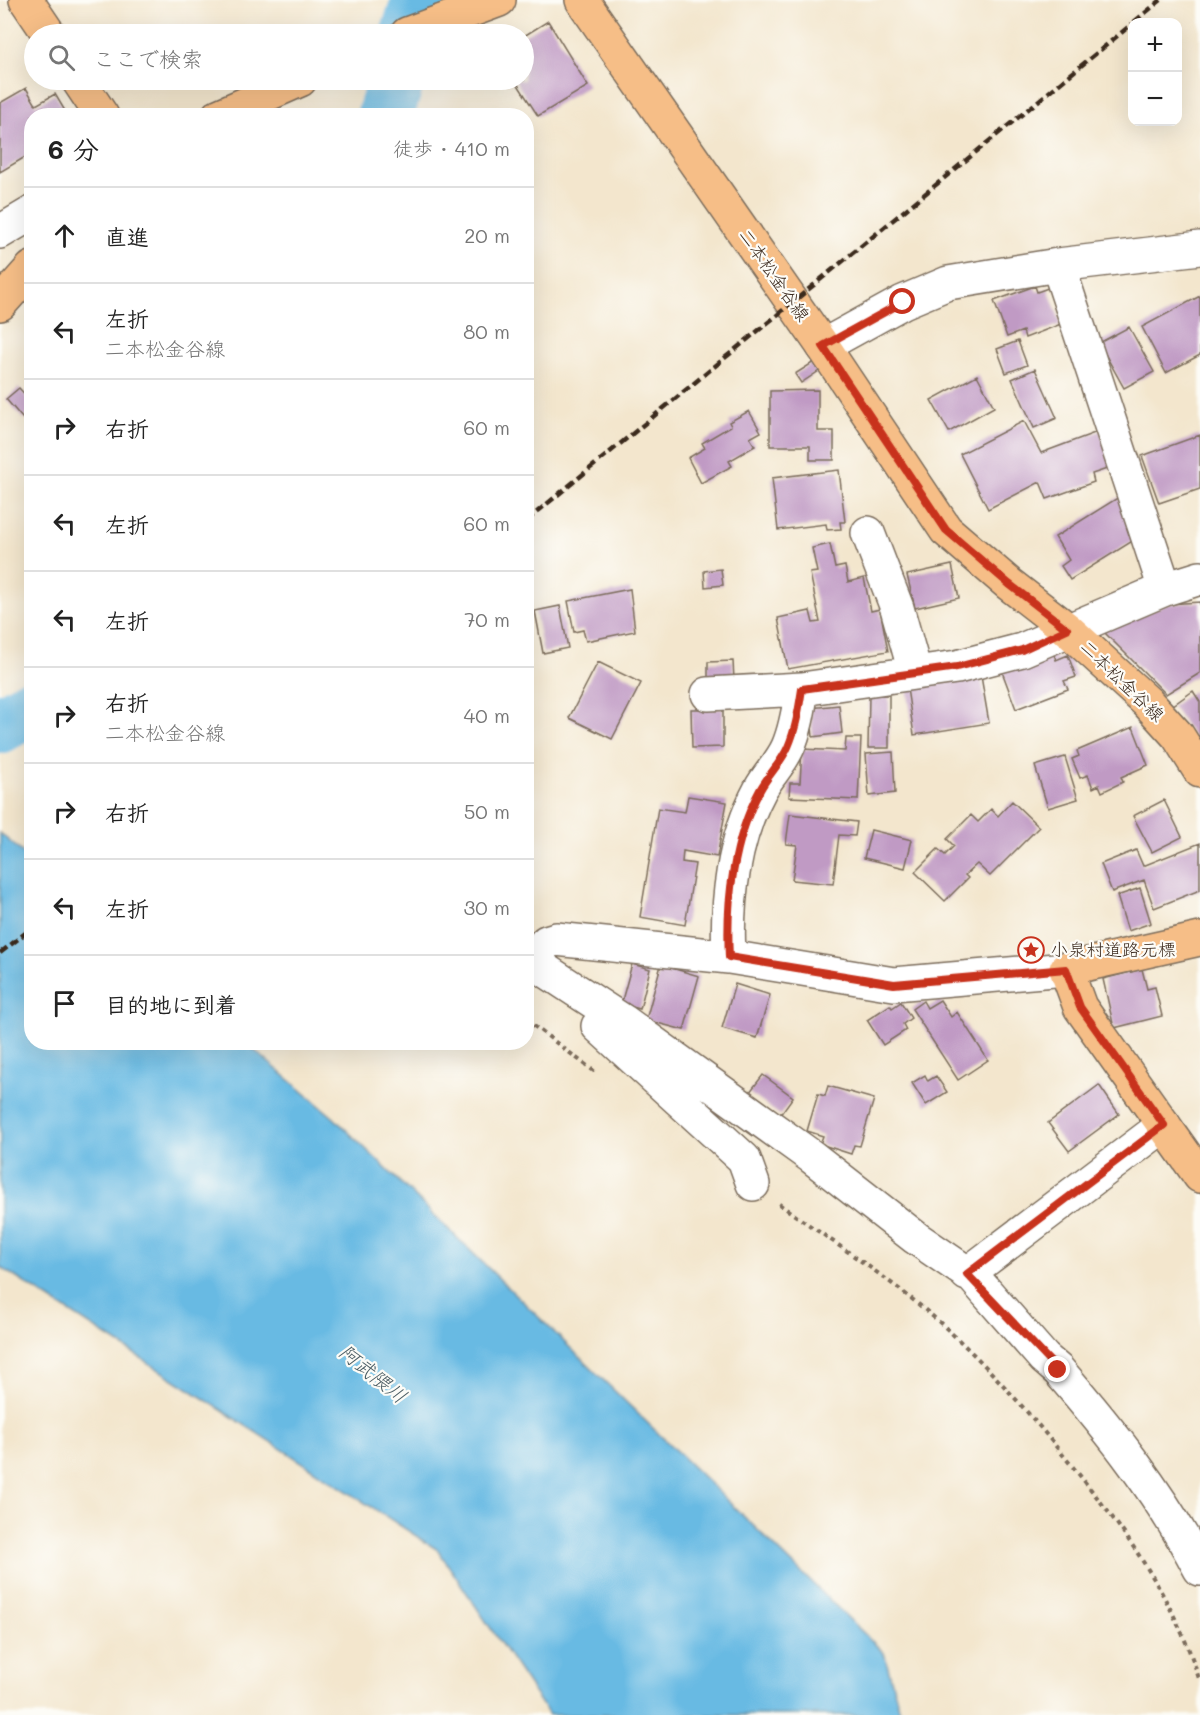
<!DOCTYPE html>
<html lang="ja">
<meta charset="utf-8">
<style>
:root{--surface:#fff;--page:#f2f2f2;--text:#222;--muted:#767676;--line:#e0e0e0}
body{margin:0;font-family:Mali,"Klee One",sans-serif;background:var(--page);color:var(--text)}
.controls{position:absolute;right:18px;top:18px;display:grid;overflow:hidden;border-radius:12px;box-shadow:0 6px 24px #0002}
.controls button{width:54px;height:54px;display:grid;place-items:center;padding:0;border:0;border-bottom:2px solid var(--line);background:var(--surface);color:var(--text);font:30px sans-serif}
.stop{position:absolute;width:18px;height:18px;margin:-14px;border:4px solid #c8321e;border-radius:50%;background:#fff}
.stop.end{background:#c8321e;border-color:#fff;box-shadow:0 2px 6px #0008}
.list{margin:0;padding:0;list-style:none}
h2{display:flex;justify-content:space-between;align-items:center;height:78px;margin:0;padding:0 24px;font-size:26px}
h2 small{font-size:20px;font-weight:400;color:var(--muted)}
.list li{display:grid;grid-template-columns:39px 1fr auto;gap:18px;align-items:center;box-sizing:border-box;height:96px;padding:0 24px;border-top:2px solid var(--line)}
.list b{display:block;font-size:22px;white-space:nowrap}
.list p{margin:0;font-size:20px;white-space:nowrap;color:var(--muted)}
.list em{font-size:20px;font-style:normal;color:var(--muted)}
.icon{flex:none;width:33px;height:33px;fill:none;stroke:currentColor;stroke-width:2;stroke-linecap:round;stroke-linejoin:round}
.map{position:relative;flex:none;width:1200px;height:1715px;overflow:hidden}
.search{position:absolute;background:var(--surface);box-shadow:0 6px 24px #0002;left:24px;top:24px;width:510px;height:66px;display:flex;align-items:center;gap:15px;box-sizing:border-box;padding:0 21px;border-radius:33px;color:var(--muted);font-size:22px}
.panel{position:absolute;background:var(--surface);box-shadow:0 6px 24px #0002;left:24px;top:108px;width:510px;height:942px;border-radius:24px}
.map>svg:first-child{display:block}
.water{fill:#67bae3;stroke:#517280;stroke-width:1.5}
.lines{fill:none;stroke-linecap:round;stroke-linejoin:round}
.river{stroke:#67bae3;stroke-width:57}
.building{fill:#c09ac4}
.minor-casing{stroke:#7b6c5b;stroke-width:36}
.major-casing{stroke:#7b6c5b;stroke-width:36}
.highway-casing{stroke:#7b6c5b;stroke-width:36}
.path{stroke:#7b6c5b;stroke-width:4;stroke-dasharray:4.5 4.5;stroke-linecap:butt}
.minor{stroke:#fff;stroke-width:33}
.major{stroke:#f6be87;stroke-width:33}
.highway{stroke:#f6be87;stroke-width:33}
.rail{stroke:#3b2a1e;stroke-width:4.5;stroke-dasharray:9 4.5;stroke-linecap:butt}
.route{stroke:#c8321e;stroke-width:8}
.labels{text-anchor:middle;stroke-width:4.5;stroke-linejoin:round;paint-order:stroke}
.street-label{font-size:18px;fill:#3b2a1e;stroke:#fdfcf7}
.poi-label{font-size:18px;fill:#3b2a1e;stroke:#fdfcf7;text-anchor:start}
.water-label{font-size:20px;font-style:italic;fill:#4a5c63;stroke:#fdfcf7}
</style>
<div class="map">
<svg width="1200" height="1715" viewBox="0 0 1200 1715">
<rect width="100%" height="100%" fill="#fdfcf7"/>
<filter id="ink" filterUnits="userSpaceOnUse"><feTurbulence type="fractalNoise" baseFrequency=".0167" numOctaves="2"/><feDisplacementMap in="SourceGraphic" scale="12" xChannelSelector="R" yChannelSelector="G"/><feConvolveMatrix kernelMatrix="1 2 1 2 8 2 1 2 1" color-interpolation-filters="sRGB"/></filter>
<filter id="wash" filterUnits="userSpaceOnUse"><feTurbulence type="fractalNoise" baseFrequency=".008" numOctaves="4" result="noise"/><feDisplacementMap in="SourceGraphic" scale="24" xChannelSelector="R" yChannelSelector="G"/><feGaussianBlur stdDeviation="1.35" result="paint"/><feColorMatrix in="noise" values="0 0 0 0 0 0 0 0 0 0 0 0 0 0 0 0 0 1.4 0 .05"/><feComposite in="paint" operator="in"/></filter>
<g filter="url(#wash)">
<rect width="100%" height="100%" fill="#f3e6cd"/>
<!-- water -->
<path class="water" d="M 0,833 L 31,860 L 32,1042 L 246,1043 L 333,1117 L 884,1653 L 901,1715 L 549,1715 L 438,1550 L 0,1267 Z"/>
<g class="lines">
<!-- river -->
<path class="river" d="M 409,34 L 420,0
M 385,116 L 396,80
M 0,725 L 32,707"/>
</g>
<g id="blocks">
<!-- building -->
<path class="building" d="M 548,21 L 588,86 L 538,116 L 515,80 L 524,80 L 524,36 Z
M 26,88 L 36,105 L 55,94 L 68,116 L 32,116 L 32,153 L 0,172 L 0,103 Z
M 1035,286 L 1037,292 L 1048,288 L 1061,324 L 1025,338 L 1023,331 L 1007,337 L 994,301 Z
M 1200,296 L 1200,355 L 1166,373 L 1142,327 Z
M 1129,327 L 1154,372 L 1124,388 L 1099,343 Z
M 1018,341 L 1027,365 L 1006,373 L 997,349 Z
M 817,360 L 822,369 L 801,383 L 795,374 Z
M 1035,369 L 1057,418 L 1034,428 L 1012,379 Z
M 977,375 L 994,407 L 949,432 L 931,400 Z
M 19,388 L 32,402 L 32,412 L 23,419 L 6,399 Z
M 818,390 L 818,431 L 834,431 L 834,460 L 810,460 L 810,446 L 770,446 L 770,391 Z
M 749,411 L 761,432 L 750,438 L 755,446 L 729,461 L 732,466 L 701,483 L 688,458 L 705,448 L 702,443 L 731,426 L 729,422 Z
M 1024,421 L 1041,453 L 1100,431 L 1113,467 L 1092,474 L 1094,482 L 1047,499 L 1040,482 L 988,509 L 960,454 Z
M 1200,435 L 1200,489 L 1159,503 L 1142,456 Z
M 839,470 L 845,522 L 840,522 L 841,529 L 827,530 L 826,524 L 778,530 L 772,478 Z
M 1119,497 L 1139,537 L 1070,580 L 1061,566 L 1069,560 L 1055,537 Z
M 830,544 L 835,568 L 845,566 L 848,582 L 864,578 L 871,611 L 880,609 L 888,651 L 788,669 L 778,618 L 810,611 L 813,623 L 820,622 L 810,573 L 817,572 L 812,548 Z
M 952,565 L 959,598 L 915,608 L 907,575 Z
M 721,569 L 723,585 L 705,587 L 704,571 Z
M 630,589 L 635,631 L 586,641 L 583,630 L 574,632 L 568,601 Z
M 1200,602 L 1200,673 L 1166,694 L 1103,631 L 1168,604 Z
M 560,606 L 568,648 L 543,653 L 535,611 Z
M 1052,649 L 1056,660 L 1068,655 L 1076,677 L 1064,681 L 1068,689 L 1016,709 L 1001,669 Z
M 733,661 L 734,680 L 708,680 L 708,662 Z
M 598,662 L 641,683 L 612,739 L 569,718 Z
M 981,676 L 989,723 L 914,735 L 907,688 Z
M 1193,691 L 1200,702 L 1200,746 L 1172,706 Z
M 869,695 L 889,695 L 889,748 L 868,748 Z
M 839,705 L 842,733 L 813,737 L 810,708 Z
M 691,709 L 723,709 L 723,747 L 692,748 Z
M 1133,727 L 1148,765 L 1121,777 L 1123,782 L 1102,792 L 1099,785 L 1093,788 L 1088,775 L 1080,778 L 1072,759 L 1079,756 L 1077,751 Z
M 846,738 L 861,738 L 858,800 L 789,797 L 790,783 L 800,783 L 802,749 L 845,751 Z
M 893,752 L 895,793 L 869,796 L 866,754 Z
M 1065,757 L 1078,799 L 1048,808 L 1035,766 Z
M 688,796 L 727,802 L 717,857 L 683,851 L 682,862 L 695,864 L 685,925 L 640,917 L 658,808 L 685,812 Z
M 1164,800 L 1182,837 L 1152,852 L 1133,816 Z
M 1012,801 L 1039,827 L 990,876 L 977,864 L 965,875 L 968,878 L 945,901 L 915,872 L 938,849 L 945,855 L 954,846 L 947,839 L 971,815 L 978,822 L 991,809 L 998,816 Z
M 790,814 L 857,822 L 855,836 L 839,835 L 833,884 L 792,880 L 797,845 L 786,844 Z
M 871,830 L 912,840 L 905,868 L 864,858 Z
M 1200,843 L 1200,890 L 1154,908 L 1144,880 L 1112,892 L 1101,864 L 1136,850 L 1143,866 Z
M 1140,888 L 1151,923 L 1128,931 L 1117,896 Z
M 632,964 L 650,969 L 640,1009 L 621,1004 Z
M 661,965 L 699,976 L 684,1030 L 646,1020 Z
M 1142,969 L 1147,989 L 1155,987 L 1162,1016 L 1114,1028 L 1103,979 Z
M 735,984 L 770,995 L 757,1038 L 722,1028 Z
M 940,1000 L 951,1017 L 957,1012 L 988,1060 L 958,1080 L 912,1009 L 923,1001 L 927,1008 Z
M 901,1002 L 911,1018 L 903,1024 L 906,1030 L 883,1045 L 867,1020 L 890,1005 L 892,1008 Z
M 763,1075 L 793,1097 L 780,1115 L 749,1093 Z
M 925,1075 L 928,1081 L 936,1076 L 947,1092 L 926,1105 L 912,1083 Z
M 1099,1085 L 1119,1114 L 1069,1151 L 1048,1123 Z
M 828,1086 L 874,1099 L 860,1146 L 854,1145 L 851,1154 L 820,1144 L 823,1136 L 807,1131 L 818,1094 L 825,1096 Z"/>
</g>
</g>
<g filter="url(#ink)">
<use href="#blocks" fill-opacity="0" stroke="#7b6c5b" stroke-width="1.5"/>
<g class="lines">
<!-- minor casing -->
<g class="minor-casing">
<path id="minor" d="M 0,232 L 32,213
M 1058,265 L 1165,589
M 823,346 L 903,302 L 948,283 L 1058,265 L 1200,248
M 868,533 L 897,608 L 915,672
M 708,694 L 802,689
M 729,957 C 726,902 733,840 760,790 C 768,775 781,763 788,747 C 796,729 799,708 802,689 L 957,667 L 1022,650 L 1165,589 L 1200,578
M 1066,969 L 894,984 L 729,957 L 556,939 L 546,942 L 536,955 L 545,970 L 623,1021 L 812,1157 L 916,1238 L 973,1277 L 1044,1358 L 1058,1370 C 1112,1432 1162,1496 1200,1569
M 598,1026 L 744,1159 L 753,1184
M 967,1274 L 1164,1125"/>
</g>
<!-- major casing -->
<g class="major-casing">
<path id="major" d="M 26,0 L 49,34
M 582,0 L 823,346 L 946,530 L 1009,584 L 1067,629 L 1147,702 L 1178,736 L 1200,771
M 78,80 L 102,116
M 1200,939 L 1066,969 L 1080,1007 L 1200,1176"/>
</g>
<!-- highway casing -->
<g class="highway-casing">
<path id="highway" d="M 407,34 L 499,0
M 218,116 L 300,80
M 0,304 L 32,268"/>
</g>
<!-- path -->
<path class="path" d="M 526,1020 L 598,1074
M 779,1204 C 823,1235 869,1265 912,1299 C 969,1345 1017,1398 1063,1455 C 1120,1524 1174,1595 1200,1682"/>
<!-- minor -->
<use href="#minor" class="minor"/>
<!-- major -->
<use href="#major" class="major"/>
<!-- highway -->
<use href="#highway" class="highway"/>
<!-- rail -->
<path class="rail" d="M 1134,22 L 1161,0
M 526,521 L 1132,24
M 0,953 L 32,928"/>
</g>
</g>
<g class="lines" filter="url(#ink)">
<!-- route -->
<path class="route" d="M 903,302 L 823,346 L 946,530 L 1009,584 L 1067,629 L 1022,650 L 957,667 L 802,689 C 799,708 796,729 788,747 C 781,763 768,775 760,790 C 733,840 726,902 729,957 L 894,984 L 1066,969 L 1080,1007 L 1164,1125 L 967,1274 L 1058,1370"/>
</g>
<!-- icons -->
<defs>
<g id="sight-ring" transform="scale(1.35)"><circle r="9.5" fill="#fdfcf7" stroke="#c8321e" stroke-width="1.5"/><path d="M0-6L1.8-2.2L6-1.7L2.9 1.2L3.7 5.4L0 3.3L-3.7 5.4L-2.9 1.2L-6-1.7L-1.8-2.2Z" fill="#c8321e"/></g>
</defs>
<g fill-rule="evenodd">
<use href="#sight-ring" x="1031" y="950"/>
</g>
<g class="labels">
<!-- street labels -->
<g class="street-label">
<text transform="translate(774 275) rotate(55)" y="6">二本松金谷線</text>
<text transform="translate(1122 681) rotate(44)" y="6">二本松金谷線</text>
</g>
<!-- poi labels -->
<g class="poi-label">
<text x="1050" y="956">小泉村道路元標</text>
</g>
<!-- water labels -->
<g class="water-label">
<text transform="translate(373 1374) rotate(39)" y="7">阿武隈川</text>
</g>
</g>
</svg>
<div class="controls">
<button>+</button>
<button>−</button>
</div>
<div class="stop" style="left:903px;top:302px"></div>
<div class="stop end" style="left:1058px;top:1370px"></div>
<div class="search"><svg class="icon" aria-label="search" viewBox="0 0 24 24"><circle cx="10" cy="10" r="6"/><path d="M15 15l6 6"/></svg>ここで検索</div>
<section class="panel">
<h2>6 分<small>徒歩 · 410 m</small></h2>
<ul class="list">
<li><svg class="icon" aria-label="ahead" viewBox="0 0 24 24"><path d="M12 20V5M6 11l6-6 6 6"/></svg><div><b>直進</b></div><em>20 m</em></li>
<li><svg class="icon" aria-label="left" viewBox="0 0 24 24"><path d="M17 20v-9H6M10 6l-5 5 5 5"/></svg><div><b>左折</b><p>二本松金谷線</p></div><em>80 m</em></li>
<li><svg class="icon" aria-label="right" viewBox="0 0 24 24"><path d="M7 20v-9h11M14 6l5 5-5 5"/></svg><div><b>右折</b></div><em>60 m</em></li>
<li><svg class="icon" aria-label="left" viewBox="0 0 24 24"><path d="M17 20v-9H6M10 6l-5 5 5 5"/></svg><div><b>左折</b></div><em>60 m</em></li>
<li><svg class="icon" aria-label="left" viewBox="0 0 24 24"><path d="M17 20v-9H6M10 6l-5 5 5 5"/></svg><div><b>左折</b></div><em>70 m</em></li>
<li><svg class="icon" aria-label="right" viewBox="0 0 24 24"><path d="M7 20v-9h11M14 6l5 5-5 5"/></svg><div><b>右折</b><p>二本松金谷線</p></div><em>40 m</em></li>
<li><svg class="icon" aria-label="right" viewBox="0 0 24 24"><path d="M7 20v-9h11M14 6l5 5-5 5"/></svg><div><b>右折</b></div><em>50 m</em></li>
<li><svg class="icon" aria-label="left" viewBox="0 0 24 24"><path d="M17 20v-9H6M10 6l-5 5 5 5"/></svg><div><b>左折</b></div><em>30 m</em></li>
<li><svg class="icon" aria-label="arrive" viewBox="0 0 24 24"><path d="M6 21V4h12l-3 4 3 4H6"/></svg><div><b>目的地に到着</b></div></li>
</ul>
</section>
</div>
